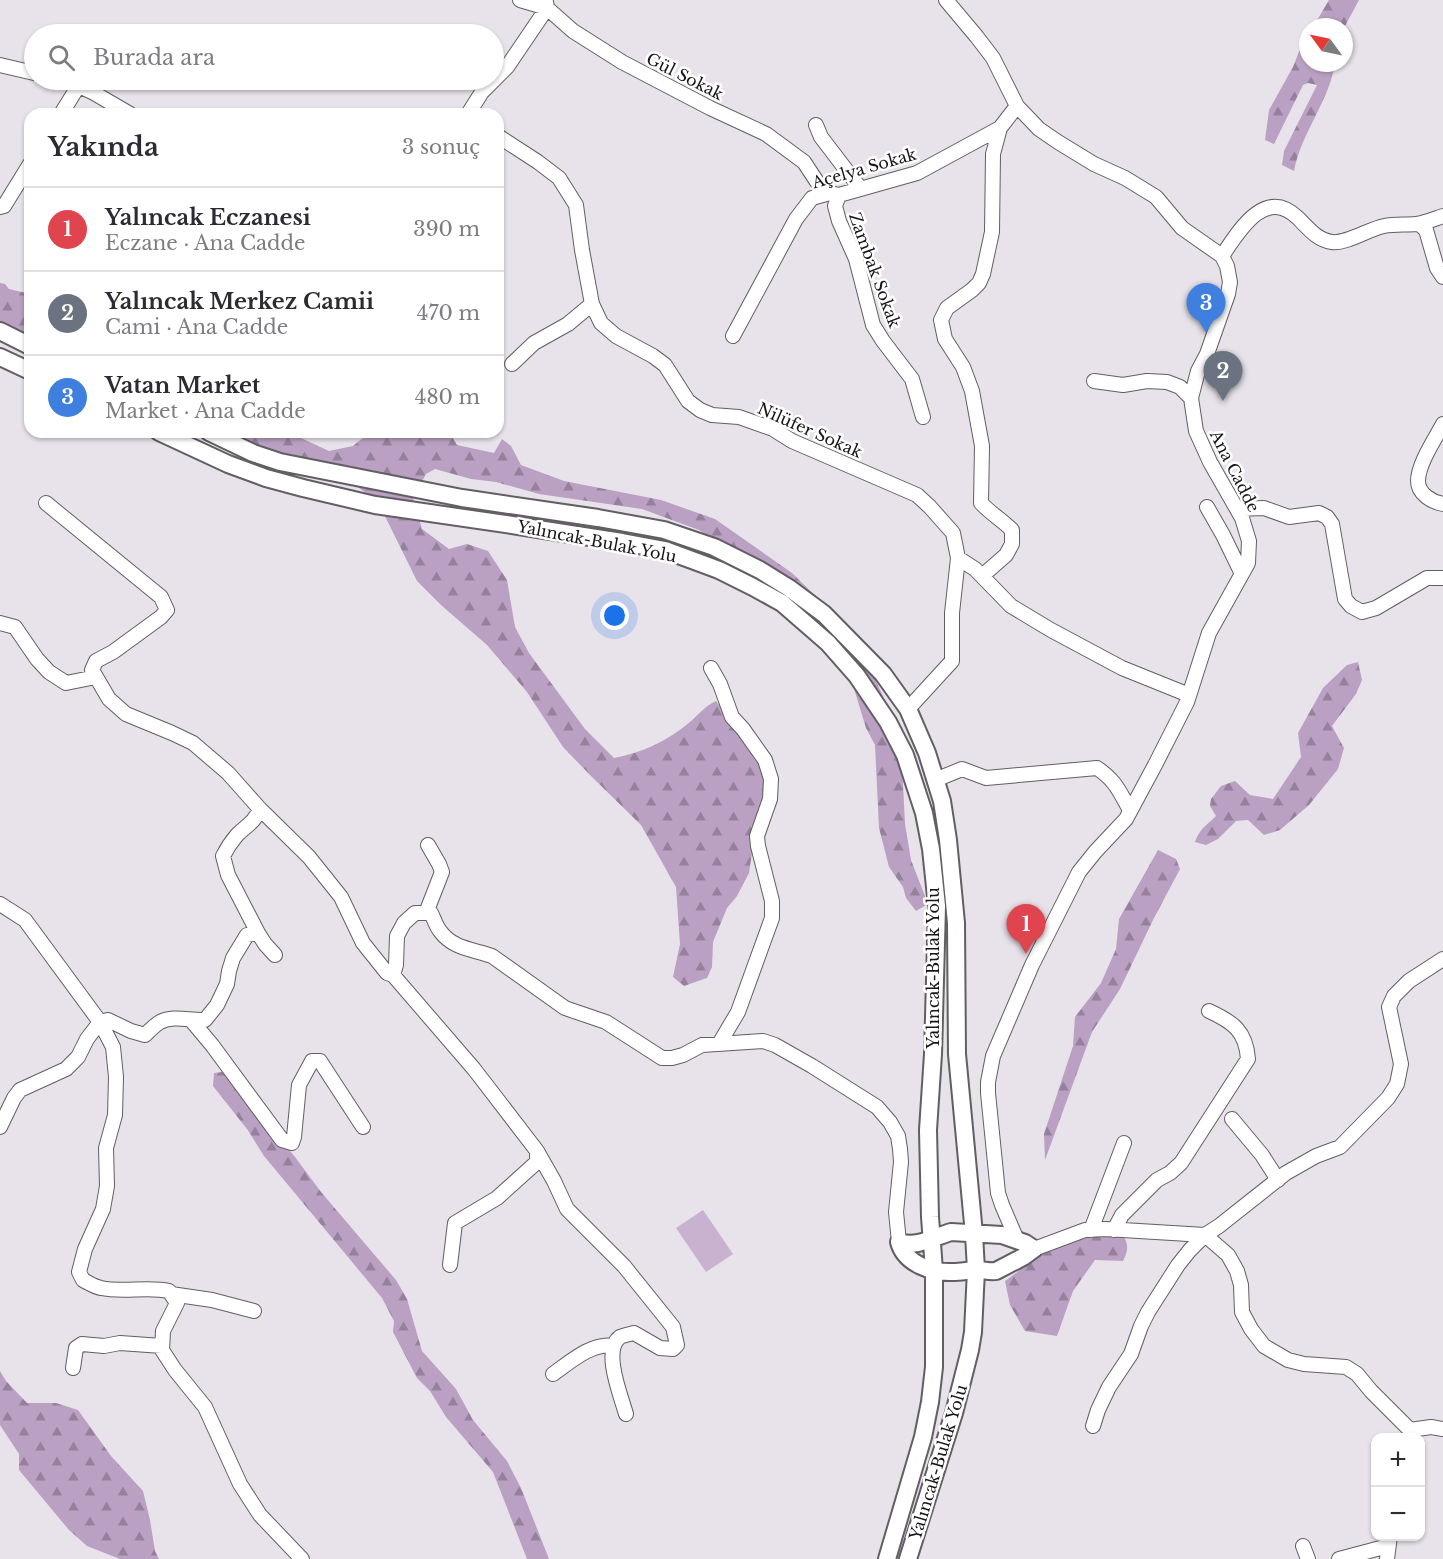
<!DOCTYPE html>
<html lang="tr">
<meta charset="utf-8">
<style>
:root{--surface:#fff;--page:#f2f2f3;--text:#2b2b33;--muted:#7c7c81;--line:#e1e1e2;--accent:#397d8c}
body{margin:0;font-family:"Libre Baskerville",serif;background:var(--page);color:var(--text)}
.controls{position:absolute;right:18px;bottom:18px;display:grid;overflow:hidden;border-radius:12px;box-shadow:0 2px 4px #0004}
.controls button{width:54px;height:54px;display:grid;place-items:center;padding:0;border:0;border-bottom:2px solid var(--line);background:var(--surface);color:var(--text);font:30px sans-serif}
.compass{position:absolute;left:1299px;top:18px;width:54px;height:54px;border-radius:50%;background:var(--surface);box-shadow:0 2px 4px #0004;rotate:303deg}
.you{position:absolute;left:615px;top:616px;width:21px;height:21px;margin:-15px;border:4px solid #fff;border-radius:50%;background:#1a73e8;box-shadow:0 0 0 9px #1a73e833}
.badge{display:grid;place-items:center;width:39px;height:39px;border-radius:50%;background:var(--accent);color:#fff;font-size:20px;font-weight:700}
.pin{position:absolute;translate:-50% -50px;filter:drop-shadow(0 2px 3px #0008)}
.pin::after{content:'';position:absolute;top:32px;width:21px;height:18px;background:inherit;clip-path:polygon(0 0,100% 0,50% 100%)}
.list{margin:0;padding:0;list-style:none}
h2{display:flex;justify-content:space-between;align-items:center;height:78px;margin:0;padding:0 24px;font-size:26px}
h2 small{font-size:20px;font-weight:400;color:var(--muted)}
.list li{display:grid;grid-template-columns:39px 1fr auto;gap:18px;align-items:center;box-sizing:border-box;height:84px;padding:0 24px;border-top:2px solid var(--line)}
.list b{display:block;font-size:22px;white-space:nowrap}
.list p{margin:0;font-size:20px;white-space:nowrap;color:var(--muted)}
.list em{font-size:20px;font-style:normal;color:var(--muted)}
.icon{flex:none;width:33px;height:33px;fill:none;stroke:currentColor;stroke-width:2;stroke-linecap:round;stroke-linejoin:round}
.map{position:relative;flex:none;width:1443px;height:1559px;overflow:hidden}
.search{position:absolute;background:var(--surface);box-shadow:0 2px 4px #0004;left:24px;top:24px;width:480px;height:66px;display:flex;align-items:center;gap:15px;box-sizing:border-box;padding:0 21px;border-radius:33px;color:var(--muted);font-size:22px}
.panel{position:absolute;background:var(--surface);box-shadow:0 2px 4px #0004;left:24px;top:108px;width:480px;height:330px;border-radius:18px}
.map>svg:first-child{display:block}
.forest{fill:url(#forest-firs)}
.garden{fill:#c9b1d0}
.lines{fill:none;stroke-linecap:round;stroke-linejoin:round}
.minor-casing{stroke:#625e64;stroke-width:16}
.major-casing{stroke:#625e64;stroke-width:20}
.minor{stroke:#fff;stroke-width:14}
.major{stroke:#fff;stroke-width:16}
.labels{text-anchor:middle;stroke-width:5;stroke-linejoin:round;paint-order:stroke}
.street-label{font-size:16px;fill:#171517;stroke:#fff}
</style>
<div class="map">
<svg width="1443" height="1559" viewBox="0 0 1443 1559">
<defs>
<pattern id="forest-firs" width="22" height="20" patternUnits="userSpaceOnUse" patternTransform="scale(1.5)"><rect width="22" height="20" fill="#baa0c2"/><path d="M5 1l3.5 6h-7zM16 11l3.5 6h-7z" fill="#96819d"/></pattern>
</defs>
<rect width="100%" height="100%" fill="#e8e3ea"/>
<!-- forest -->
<path class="forest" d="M 1329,0 L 1359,0 L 1344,28 L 1313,27 Z
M 1308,35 L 1308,63 L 1335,63 C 1329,102 1301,133 1294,171 L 1282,165 L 1284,151 L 1317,85 L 1308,83 L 1303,85 L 1274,144 L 1265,140 L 1269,110 L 1293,67 L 1302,44 Z
M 0,283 L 5,284 L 9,289 L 30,294 L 30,341 L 0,324 Z
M 203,432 L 288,432 L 329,451 L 353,446 L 370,432 L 387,432 L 406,435 L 408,432 L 449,432 L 457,445 L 494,453 L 502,439 L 511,446 L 521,465 L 564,481 L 661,500 L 715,519 L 792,573 L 839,619 L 864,655 L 893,718 L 902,764 L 905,824 L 911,860 L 928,904 L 916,911 L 906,898 L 903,887 L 889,867 L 879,828 L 875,745 L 866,728 L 852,682 L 798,611 L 769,586 L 740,556 L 699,530 L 642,509 L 539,494 L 496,482 L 471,479 L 435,469 L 426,474 L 413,498 L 422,529 L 449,549 L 467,544 L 488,551 L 507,580 L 515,627 L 529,653 L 585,729 L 614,758 C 642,753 669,740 690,722 C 699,714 705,706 716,701 L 761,762 L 767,781 L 753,847 L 749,873 L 737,896 L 727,908 L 713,942 L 712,967 L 707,978 L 684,986 L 673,977 L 680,944 L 676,887 L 641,825 L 592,777 L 563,747 L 527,692 L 487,645 L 441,605 L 417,581 L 378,502 L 355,485 Z
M 1358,662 L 1362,680 L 1356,694 L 1332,726 L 1344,748 L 1338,769 L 1309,805 L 1280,830 L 1264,835 L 1248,820 L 1236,821 L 1218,839 L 1206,845 L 1195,842 C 1200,828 1206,826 1216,816 L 1210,806 L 1211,799 L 1221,786 L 1235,781 L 1250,795 L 1273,799 L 1301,757 L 1298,733 L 1323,688 L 1347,665 Z
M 1158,850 L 1176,859 L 1180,869 L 1153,920 L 1120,989 L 1092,1032 L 1045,1160 L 1044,1134 L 1073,1046 L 1075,1017 L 1101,983 L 1116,949 L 1119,919 Z
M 222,1072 L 233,1082 L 295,1157 L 321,1192 L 396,1280 L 407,1299 L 422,1351 L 456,1389 L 473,1420 L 507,1461 L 521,1488 L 549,1559 L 527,1559 L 493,1472 L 446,1417 L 430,1391 L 417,1378 L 393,1332 L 394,1321 L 382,1298 L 264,1156 L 247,1129 L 213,1086 L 214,1073 Z
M 1120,1232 C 1129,1243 1129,1249 1123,1261 L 1095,1260 L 1073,1291 L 1057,1336 L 1025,1331 L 1010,1305 L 1005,1281 C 1027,1265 1056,1242 1083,1237 C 1095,1235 1108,1234 1120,1232 Z
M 0,1371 L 6,1381 L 27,1403 L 56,1403 L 78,1410 L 111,1456 L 143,1491 L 150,1520 L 155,1551 L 159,1559 L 120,1559 L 87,1546 L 69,1530 L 19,1470 L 19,1454 L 0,1425 Z"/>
<!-- garden -->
<path class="garden" d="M 703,1210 L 733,1254 L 706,1272 L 676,1228 Z"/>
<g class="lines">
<!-- minor casing -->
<g class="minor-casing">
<path id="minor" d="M 520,0 L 547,8 L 573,31 L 622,62 L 710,108 L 766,134 L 804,162 L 825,194
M 946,0 L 977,37 L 993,58 L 1017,106 L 1039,129 L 1058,142 L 1094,164 L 1125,178 L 1156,197 L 1182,228 L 1222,256 L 1227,266 L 1230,282 L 1228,294 L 1207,354 L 1198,371 L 1191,398 L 1196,431 L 1210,462 L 1242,518 L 1249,541 L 1248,563 L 1209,633 L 1187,702 L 1155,765 L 1126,819 L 1095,852 L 1079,872 L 1032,965 L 993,1056 L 988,1082 L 988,1093 L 998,1193 L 1002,1205 L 1017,1240
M 0,65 L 34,73
M 66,80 L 94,93 L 130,114
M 61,114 L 79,85
M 468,114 L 482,92 L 507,67 L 547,8 L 546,2
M 816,125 L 821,137 L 860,188
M 498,136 L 538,162 L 559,178 L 576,205 L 582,250 L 592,304 L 601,323 L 616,336 L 653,356 L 665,365 L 688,401 L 700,410 L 712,415 L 739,417 L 773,429 L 792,441 L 917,495 L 930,507 L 953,533 L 958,558 L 975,569 L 1011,606 L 1051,630 L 1122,668 L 1189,695
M 839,195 L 835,206 L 839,221 L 856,259 L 873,325 L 883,341 L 912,379 L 923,417
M 0,207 L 4,206 L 30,164
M 1419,224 L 1426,230 L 1437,268 L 1443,277
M 1222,256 C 1239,231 1265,186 1298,218 C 1308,228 1317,240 1332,242 C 1346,244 1369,229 1384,226 C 1394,224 1406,225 1416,224 C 1425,223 1434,219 1443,216
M 733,336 L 796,219 L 812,198 L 830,193 L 839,195 L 917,173 L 1000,128
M 512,364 L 534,343 L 568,324 L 592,304
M 1094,381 L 1123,385 L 1147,381 L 1167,382 L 1180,387 L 1191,398
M 1443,424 C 1435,439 1418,464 1418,481 C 1418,494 1432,502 1443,504
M 46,503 L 161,597 L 167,610 L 161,617 L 113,652 L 96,661 L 92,670 L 109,699 L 126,714 L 172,733 L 193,743 L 228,773 L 260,809 C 253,824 248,824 237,835 C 231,842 227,848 223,856 L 228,875 L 258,933
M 1207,507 L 1223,535 L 1242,574
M 1237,509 L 1264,508 L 1289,517 L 1319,513 L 1327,517 L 1332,524 L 1345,599 L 1351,606 L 1362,612 L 1376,608 L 1427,578 L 1443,578
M 982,576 L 1006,555 L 1012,544 L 1012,530 C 1002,520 990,513 981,503 L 982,446 L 972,391 L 963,367 L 945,339 L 941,320 L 947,308 L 972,290 L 979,283 L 983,274 L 992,232 L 993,154 L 1000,128 L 1017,106
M 0,623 L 15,627 L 37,659 L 49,672 L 66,683 L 96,677
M 711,668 L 720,684 L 732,717 L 743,729 L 765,760 L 771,779 L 770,799 L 757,836 L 758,846 L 772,901 L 772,918 L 738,1012 L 719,1044
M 908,709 L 952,661 L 952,613 L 958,558
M 935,780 L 962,769 L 986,778 L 1097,768 C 1116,781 1119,791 1130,810
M 260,809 L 309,857 L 341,897 L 363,943 L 387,973 L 393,975 L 396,965 L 397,936 L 404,923 L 415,913 L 431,913 C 434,919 436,926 440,931 C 453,949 473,949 492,956 L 565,1008 L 606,1022 L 662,1058 L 672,1058 L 683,1055 L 702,1045 L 763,1041 L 775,1045 L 812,1066 L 877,1107 L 890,1122 L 898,1136 L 900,1149 L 901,1162 L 896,1212 L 899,1242
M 0,904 L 25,920 L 100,1022 L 113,1047 L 116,1077 L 115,1115 L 106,1148 L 107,1186 L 103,1209 L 85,1249 L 79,1272 L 83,1280 C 89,1283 95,1287 101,1288 C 124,1293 147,1286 169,1291 L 177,1303 L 163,1331 L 162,1350 L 175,1370 L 205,1407 L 240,1484 L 260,1515 L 302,1559
M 426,913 L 442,872 L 439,864 L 428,845
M 393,975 L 474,1069 L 537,1151 L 537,1162 L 497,1198 L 455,1223 L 450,1265
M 191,1020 L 212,1045 L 282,1140 L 292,1143 L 294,1137 L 299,1085 L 312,1061 L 320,1061 L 363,1127
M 1232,1119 L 1262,1155 L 1278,1180
M 0,1127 L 14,1098 L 20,1090 L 66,1069 L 78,1057 L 87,1039 L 100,1022 L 108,1020 L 131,1031 L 145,1035 C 149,1031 155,1025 160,1022 C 174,1015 190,1021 205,1020 L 217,1005 L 227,984 L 229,971 L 233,958 L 247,935 L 258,933 L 265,944 L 275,955
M 537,1151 L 554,1181 L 567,1209 L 624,1266 L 673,1327 L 677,1345 L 673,1349 L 660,1348 L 634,1333 C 630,1334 624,1335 620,1337 C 602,1350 621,1396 626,1414
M 1091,1230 L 1124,1143
M 1114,1230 L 1122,1215 L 1157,1180 L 1170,1173 L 1181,1163 L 1248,1059 C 1246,1031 1233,1022 1209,1011
M 1034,1249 L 1085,1230 L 1106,1229 L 1205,1235 L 1228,1255 L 1237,1271 L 1241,1285 L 1242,1312 L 1251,1329 L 1264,1346 L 1288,1360 L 1304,1364 L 1346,1367 L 1357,1374 L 1371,1391 L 1410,1430 L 1408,1438
M 171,1294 L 212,1300 L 254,1311
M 73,1368 L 76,1348 L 82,1344 L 104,1346 L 120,1343 L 162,1346
M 553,1374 C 570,1362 592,1342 614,1346
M 1093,1426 L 1098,1410 L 1109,1387 L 1131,1354 L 1141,1326 L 1148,1312 L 1178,1265 L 1190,1250 L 1205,1235 L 1219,1226 L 1286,1173 L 1316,1156 L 1340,1147 L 1388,1098 L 1397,1084 L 1401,1064 L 1389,1007 L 1394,996 L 1409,981 L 1443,959
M 1410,1430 L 1431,1427 L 1443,1429
M 1303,1546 L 1308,1559
M 1339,1559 L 1388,1546
M 1387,1559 L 1390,1536"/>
</g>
<!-- major casing -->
<g class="major-casing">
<path id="major" d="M 0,331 L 30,346
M 0,357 L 30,371
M 159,432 L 228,464 L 266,478 L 303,488 L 375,505 L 512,525 L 622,542 L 665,550 L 719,570 L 753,587 L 782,603 L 828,643 L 857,676 L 888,722 L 905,755 L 924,813 L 931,849 L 937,906 L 933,1054 L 928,1130 L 930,1217 L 934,1270 L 934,1367 L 930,1402 L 923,1437 L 887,1559
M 209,432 L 253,453 L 280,462 L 462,498 L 598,518 L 664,530 L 714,547 L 760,570 L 789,588 L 824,614 L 883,674 L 908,709 L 927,753 L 942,801 L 948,840 L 956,923 L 957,1054 L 974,1234 L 976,1270 L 973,1332 L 970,1350 L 954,1413 L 908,1559
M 951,1232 L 1002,1235 L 1025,1243 L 1034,1249 L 1023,1257 L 996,1271 C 990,1272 984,1270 977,1270 C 970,1270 961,1272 953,1272 C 932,1273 905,1264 899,1242 C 917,1248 934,1237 951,1232 Z"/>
</g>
<!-- minor -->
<use href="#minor" class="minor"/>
<!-- major -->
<use href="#major" class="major"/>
</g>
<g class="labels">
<!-- street labels -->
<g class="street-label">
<text transform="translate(685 76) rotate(27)" y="6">Gül Sokak</text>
<text transform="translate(864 168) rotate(-16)" y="6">Açelya Sokak</text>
<text transform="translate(875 270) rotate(70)" y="6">Zambak Sokak</text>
<text transform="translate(810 430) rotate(24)" y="6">Nilüfer Sokak</text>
<text transform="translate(1235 471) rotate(63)" y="6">Ana Cadde</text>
<text transform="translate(597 541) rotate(11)" y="6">Yalıncak-Bulak Yolu</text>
<text transform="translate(933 968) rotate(-90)" y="6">Yalıncak-Bulak Yolu</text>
<text transform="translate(938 1462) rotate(-73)" y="6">Yalıncak-Bulak Yolu</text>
</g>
</g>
</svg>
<div class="controls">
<button>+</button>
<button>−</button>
</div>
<svg class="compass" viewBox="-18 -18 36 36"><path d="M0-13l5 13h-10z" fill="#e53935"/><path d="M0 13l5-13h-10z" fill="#7c7c81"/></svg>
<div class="you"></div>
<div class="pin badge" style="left:1026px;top:954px;background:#e0444e">1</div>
<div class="pin badge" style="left:1223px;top:401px;background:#6b7280">2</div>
<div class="pin badge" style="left:1206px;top:333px;background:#3f7fe0">3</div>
<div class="search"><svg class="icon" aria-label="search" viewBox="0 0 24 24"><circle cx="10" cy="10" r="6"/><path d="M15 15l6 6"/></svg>Burada ara</div>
<section class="panel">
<h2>Yakında<small>3 sonuç</small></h2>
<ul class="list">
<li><span class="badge" style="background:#e0444e">1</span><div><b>Yalıncak Eczanesi</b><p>Eczane · Ana Cadde</p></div><em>390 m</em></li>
<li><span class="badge" style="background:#6b7280">2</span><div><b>Yalıncak Merkez Camii</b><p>Cami · Ana Cadde</p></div><em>470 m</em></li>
<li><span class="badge" style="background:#3f7fe0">3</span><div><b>Vatan Market</b><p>Market · Ana Cadde</p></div><em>480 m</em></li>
</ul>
</section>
</div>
